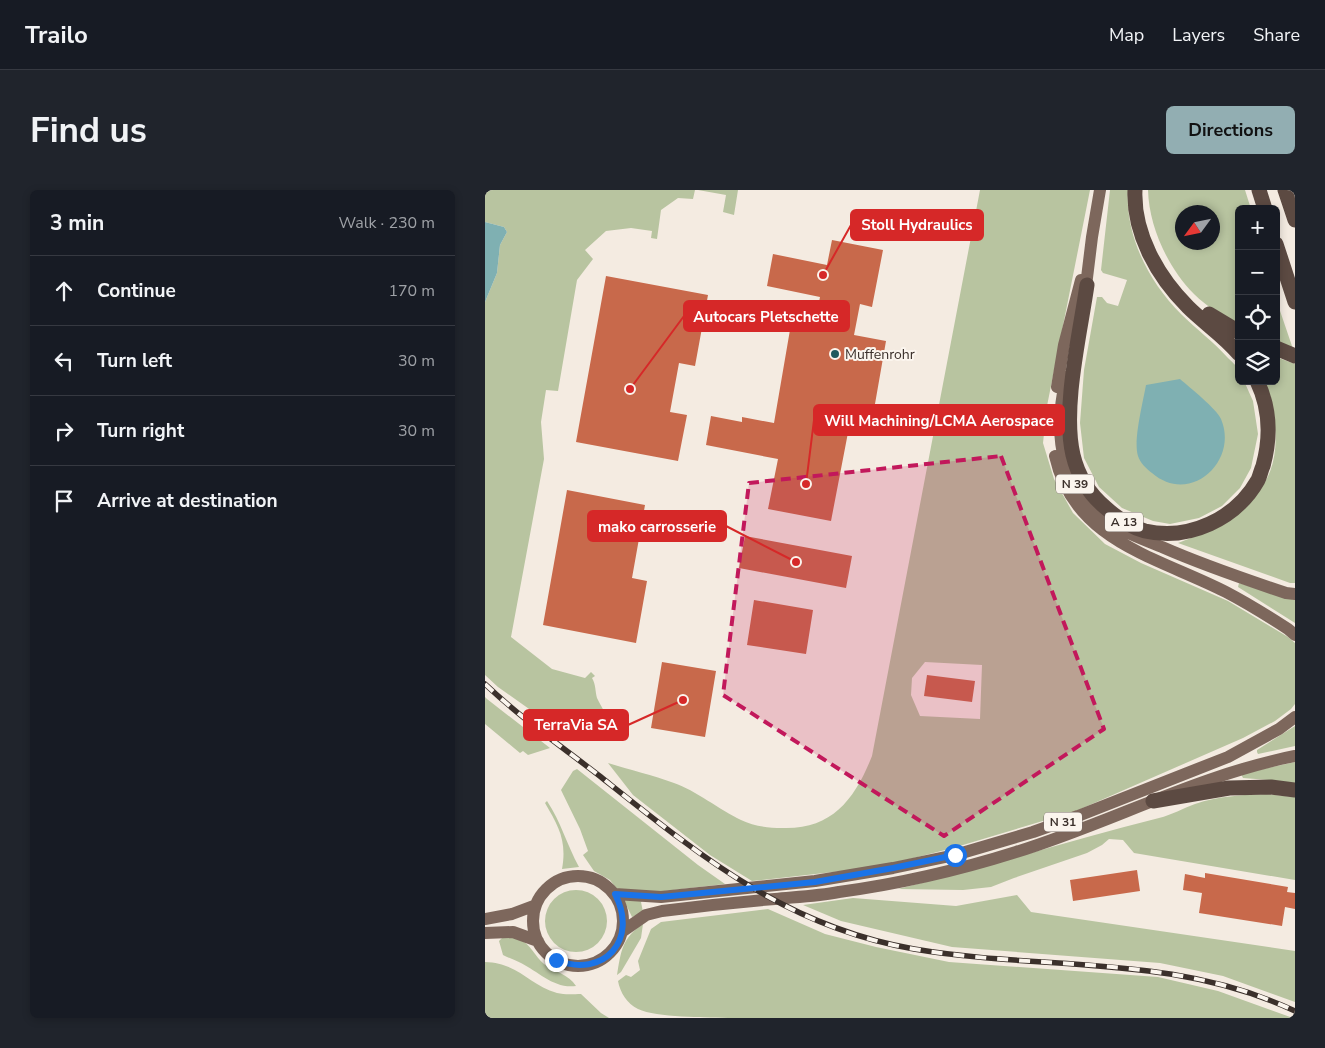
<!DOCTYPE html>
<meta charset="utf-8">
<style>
:root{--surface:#171b24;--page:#20242c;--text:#f1f3f6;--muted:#9ea1a6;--line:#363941;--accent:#92aeb2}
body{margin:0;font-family:"Nunito Sans",sans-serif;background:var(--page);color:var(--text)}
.controls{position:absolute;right:15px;top:15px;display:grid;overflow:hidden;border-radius:8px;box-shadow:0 2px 8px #0003}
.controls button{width:45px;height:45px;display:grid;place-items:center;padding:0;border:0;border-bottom:1px solid var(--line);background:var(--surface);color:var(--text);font:25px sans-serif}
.compass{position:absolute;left:690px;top:15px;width:45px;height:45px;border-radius:50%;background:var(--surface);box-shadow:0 2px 8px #0003;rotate:237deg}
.stop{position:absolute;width:15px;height:15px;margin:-11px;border:4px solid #1a73e8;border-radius:50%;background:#fff}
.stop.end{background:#1a73e8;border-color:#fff;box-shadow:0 1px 5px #0008}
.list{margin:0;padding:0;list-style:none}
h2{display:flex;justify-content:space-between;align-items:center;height:65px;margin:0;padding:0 20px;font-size:21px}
h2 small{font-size:16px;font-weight:400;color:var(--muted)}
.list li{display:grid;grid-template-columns:32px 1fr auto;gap:15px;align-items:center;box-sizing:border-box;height:70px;padding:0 20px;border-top:1px solid var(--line)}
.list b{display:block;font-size:19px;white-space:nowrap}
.list em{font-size:16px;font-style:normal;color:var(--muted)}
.icon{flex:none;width:28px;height:28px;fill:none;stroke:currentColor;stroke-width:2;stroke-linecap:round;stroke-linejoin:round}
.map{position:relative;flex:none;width:810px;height:828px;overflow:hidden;border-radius:8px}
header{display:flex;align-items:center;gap:30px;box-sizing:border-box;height:70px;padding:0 25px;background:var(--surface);border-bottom:1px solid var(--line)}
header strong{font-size:24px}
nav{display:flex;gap:28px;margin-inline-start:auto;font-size:18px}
.intro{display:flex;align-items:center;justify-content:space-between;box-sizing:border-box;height:120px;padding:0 30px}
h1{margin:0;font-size:35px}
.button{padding:12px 22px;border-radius:8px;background:var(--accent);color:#111;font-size:18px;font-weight:700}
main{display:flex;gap:30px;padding:0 30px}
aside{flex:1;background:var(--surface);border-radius:8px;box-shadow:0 2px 8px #0003}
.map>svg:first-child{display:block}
.green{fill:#b8c4a0;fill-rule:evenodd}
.water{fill:#7fb0b2}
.building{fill:#c8694b}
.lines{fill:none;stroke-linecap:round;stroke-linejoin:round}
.primary{stroke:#7d675c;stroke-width:12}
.motorway{stroke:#5c4a42;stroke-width:15}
.rail-casing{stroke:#3b302b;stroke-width:5.5}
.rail{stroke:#fbf5ee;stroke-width:4;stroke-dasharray:11;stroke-linecap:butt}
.route{stroke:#1a73e8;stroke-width:6}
.marked{fill:#c2185b;fill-opacity:0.2;stroke:#c2185b;stroke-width:4;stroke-dasharray:10 6;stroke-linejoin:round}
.poi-dot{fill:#1f5a5e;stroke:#fbf5ee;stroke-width:2}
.labels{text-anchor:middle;stroke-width:4;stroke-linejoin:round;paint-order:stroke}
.shield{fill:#fbf5ee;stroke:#756b66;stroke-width:1}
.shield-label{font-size:12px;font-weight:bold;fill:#3b302b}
.poi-label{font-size:14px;fill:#3b302b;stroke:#fbf5ee;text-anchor:start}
.leader{fill:none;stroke:#d62828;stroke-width:2}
.callout-dot{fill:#d62828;stroke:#fbf5ee;stroke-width:2}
.callout{fill:#d62828;stroke:#d62828;stroke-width:2}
.callout-label{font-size:15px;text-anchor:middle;font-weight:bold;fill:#fff}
</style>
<header>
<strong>Trailo</strong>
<nav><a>Map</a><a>Layers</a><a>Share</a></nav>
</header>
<div class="intro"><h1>Find us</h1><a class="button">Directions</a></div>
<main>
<aside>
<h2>3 min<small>Walk · 230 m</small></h2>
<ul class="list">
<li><svg class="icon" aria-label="ahead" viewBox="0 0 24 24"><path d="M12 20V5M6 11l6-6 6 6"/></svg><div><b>Continue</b></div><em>170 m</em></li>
<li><svg class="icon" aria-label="left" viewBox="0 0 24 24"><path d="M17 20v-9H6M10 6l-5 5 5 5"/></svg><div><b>Turn left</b></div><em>30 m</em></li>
<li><svg class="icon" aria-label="right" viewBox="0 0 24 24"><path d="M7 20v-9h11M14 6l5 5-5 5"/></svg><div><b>Turn right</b></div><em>30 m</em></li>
<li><svg class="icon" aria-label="arrive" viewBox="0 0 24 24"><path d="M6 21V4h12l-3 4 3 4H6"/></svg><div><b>Arrive at destination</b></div></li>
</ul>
</aside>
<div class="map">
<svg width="810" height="828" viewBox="0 0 810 828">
<rect width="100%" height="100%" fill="#f4ebe1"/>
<!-- green -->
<path class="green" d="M 0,0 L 210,0 L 208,9 L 193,8 L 176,20 L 172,49 L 166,48 L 167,41 L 146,38 L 121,41 L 100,60 L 108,69 L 92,90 L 73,201 L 61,200 L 56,232 L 59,269 L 26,447 L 67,479 L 100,488 L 106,482 L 110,486 L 107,488 C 111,495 110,501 112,508 C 121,526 125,525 112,544 L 85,548 L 13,497 L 0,485 L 0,112 L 12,83 L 15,55 L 22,42 L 19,37 L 0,32 Z
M 213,0 L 253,0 L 249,25 L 238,22 L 241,5 Z
M 495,0 L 605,0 L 562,216 L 558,253 L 569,289 L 588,323 L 620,354 L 656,373 L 743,411 L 803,447 L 810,453 L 810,514 L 806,519 L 790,531 L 758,548 L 591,621 L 468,658 L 409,673 L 366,680 L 267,691 L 225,665 L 148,605 L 123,573 C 145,580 168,585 189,593 C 210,600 235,620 256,630 C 268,636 283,638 297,638 C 347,640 370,609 387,566 ZM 440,472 L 497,475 L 495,529 L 435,526 L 426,505 L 427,488 Z
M 625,0 L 643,0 C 640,46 664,92 696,124 C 711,139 729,152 743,168 C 746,171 752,176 754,180 C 755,183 754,188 754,191 L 759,191 L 768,211 L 773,244 L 766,278 L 755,298 L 737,316 L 714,328 L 685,334 L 668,331 L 637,318 L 614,297 L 599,268 L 595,233 L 599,180 L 612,107 L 617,107 L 622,113 L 633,116 L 642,90 L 618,83 L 616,80 Z
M 663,0 L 760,0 L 766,19 L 754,19 L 754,135 C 738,126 722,117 709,104 C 683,78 664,37 663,0 ZM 698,22 L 728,22 L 728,52 L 698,52 Z
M 791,109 L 808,159 L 791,152 Z
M 791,167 L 810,174 L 810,393 L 805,393 L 693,353 C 715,345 725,339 743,325 C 752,319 764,313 771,304 C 799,274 793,226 778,191 L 791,191 Z
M 754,393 L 810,410 L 810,433 L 753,397 Z
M 0,507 L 2,509 L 65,558 L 43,565 L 38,561 L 35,563 L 0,534 Z
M 810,536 L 810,556 L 773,564 L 772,562 L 772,560 Z
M 810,572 L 810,594 L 795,591 L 758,588 L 756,584 Z
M 92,579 L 213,675 L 240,694 L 171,702 L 156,712 L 158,722 L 147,727 L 136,704 L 125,690 L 109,681 L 98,665 L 103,661 L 95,639 L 76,600 L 88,581 Z
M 781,604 L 810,607 L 810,690 L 649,663 L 638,650 L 624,649 L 617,655 L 602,663 L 529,688 L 506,697 L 478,700 L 413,699 C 501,677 587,650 674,628 C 687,625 698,618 710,614 C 733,606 757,605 781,604 Z
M 62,611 C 76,632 82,655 94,677 L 77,679 C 82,651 74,637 60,613 Z
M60 731a31 31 0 1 1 62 0a31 31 0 1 1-62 0Z
M 532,705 L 546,722 L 810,761 L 810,812 L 738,786 L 675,773 L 467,757 L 356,731 L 318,715 L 368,708 L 471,716 Z
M 283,719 L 340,744 L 391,757 L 464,772 L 673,787 L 733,801 L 808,828 L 243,828 C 220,827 172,828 153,819 C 142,814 135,802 133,791 L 141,785 L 146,787 L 155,780 L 153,771 L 166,739 L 176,732 Z
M 158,734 L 156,748 L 136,782 L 132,785 C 136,761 137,748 158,734 Z
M 18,747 C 23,748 30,747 34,749 C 46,754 50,767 59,774 C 69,782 84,784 91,796 C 69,799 54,782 36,773 C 30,770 24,768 18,765 L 14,751 Z
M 0,772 C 34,773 44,795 72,803 C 80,805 89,804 96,804 L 116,823 L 124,828 L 0,828 Z"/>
<!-- water -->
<path class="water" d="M 0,32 L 19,37 L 22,42 L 15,55 L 12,83 L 0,112 Z
M 695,189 C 704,197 732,219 736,229 C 754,271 705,316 667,283 C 662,279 655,273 653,266 C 648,251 658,212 661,195 Z"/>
<!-- building -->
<path class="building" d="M 347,50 L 398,60 L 387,117 L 375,114 L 369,145 L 401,151 L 387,231 L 366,227 L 346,331 L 283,319 L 293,269 L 221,255 L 226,226 L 257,232 L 257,227 L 289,233 L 306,134 L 329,138 L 335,107 L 282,96 L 288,64 L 342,75 Z
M 121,86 L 223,105 L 210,176 L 194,173 L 185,222 L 202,225 L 193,271 L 91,252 Z
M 82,300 L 160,315 L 147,388 L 162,391 L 151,453 L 58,435 Z
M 260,346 L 367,366 L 361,398 L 254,378 Z
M 269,410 L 328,420 L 321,464 L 262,455 Z
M 177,472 L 231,481 L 220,547 L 166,538 Z
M 442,485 L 490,491 L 487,512 L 439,506 Z
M 652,680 L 655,701 L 588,711 L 585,690 Z
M 720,683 L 803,697 L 802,702 L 810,703 L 810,719 L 800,717 L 797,736 L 714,723 L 717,703 L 698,700 L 700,684 L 720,688 Z"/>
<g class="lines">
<!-- primary -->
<path class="primary" d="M 600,104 L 607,47 L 615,0
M 581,187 C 567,249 575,300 632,337 C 645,345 662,351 677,357 C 718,375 759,389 801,403 L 810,404
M 572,197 L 579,155 L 596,90
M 570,266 C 589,352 673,367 741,402 C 762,413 783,426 803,439 L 810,445
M48 731a45 45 0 1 1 90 0a45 45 0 1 1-90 0Z
M 130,704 L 176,707 L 330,691 L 408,678 L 470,665 L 548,642 L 593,626 L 743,567 L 794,539 L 810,527
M 0,729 L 27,724 L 51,715
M 138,741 L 161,725 L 177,721 C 215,716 253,712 290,709 C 311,707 333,706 354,702 C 413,694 474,680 531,662 C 625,633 713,585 810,566
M 0,743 L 28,742 L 53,751"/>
<!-- motorway -->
<path class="motorway" d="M 650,0 C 648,44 673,87 703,117 C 719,133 739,146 754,164
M 774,0 L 780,19
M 800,0 L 810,30
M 791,54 L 810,112
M 602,95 C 595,144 577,218 588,265 C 593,286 604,304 621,318 C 632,328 645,337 660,341 C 704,351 751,329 773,290 C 775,286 776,280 778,276 C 786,247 785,218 772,191
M 724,124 L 754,142
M 791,158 L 810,166
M 668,611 L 744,598 L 786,597 L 810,600"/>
<!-- rail casing -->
<g class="rail-casing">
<path id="rail" d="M 0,494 C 36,528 77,557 116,587 C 214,665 301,737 429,759 C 559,781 686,763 810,821"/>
</g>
<!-- rail -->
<use href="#rail" class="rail"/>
</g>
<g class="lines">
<!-- route -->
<path class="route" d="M 71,770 C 119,789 154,750 130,704 L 176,707 L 330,692 L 408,678 L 470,665"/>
</g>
<!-- marked area -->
<path class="marked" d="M 516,266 L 619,539 L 459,646 L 238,505 L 264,293 Z"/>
<!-- markers -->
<circle class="poi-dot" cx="350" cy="164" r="5"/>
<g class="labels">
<!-- shield labels -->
<g class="shield">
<rect x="571" y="284.5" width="38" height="19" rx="4"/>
<rect x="620" y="322.5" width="38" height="19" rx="4"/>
<rect x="559" y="622.5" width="38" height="19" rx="4"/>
</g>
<g class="shield-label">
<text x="590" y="298">N 39</text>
<text x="639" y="336">A 13</text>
<text x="578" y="636">N 31</text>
</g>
<!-- poi labels -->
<g class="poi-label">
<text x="360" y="169">Muffenrohr</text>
</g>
</g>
<!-- callouts -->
<path class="leader" d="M338 85L366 35M145 199L199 126M321 294L329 230M311 372L241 336M198 510L143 535"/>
<g class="callout-dot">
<circle cx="338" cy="85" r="5"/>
<circle cx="145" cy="199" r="5"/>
<circle cx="321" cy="294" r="5"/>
<circle cx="311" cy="372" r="5"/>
<circle cx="198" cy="510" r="5"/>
</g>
<g class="callout">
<rect x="366" y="20" width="132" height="30" rx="5"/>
<rect x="199" y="111" width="165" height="30" rx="5"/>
<rect x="329" y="215" width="250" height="30" rx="5"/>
<rect x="103" y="321" width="138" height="30" rx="5"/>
<rect x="39" y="520" width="104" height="30" rx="5"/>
</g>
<g class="callout-label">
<text x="432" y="40">Stoll Hydraulics</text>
<text x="281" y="132">Autocars Pletschette</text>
<text x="454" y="236">Will Machining/LCMA Aerospace</text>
<text x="172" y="342">mako carrosserie</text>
<text x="91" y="540">TerraVia SA</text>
</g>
</svg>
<div class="controls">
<button>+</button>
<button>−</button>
<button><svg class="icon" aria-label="locate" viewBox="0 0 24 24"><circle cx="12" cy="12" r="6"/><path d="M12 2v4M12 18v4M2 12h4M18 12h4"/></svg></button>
<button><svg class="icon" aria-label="layers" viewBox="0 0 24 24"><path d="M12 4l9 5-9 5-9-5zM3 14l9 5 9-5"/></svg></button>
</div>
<svg class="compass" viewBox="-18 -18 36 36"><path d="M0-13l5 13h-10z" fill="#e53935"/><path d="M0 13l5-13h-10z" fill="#9ea1a6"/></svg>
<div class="stop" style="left:470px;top:665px"></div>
<div class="stop end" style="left:71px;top:770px"></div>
</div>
</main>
